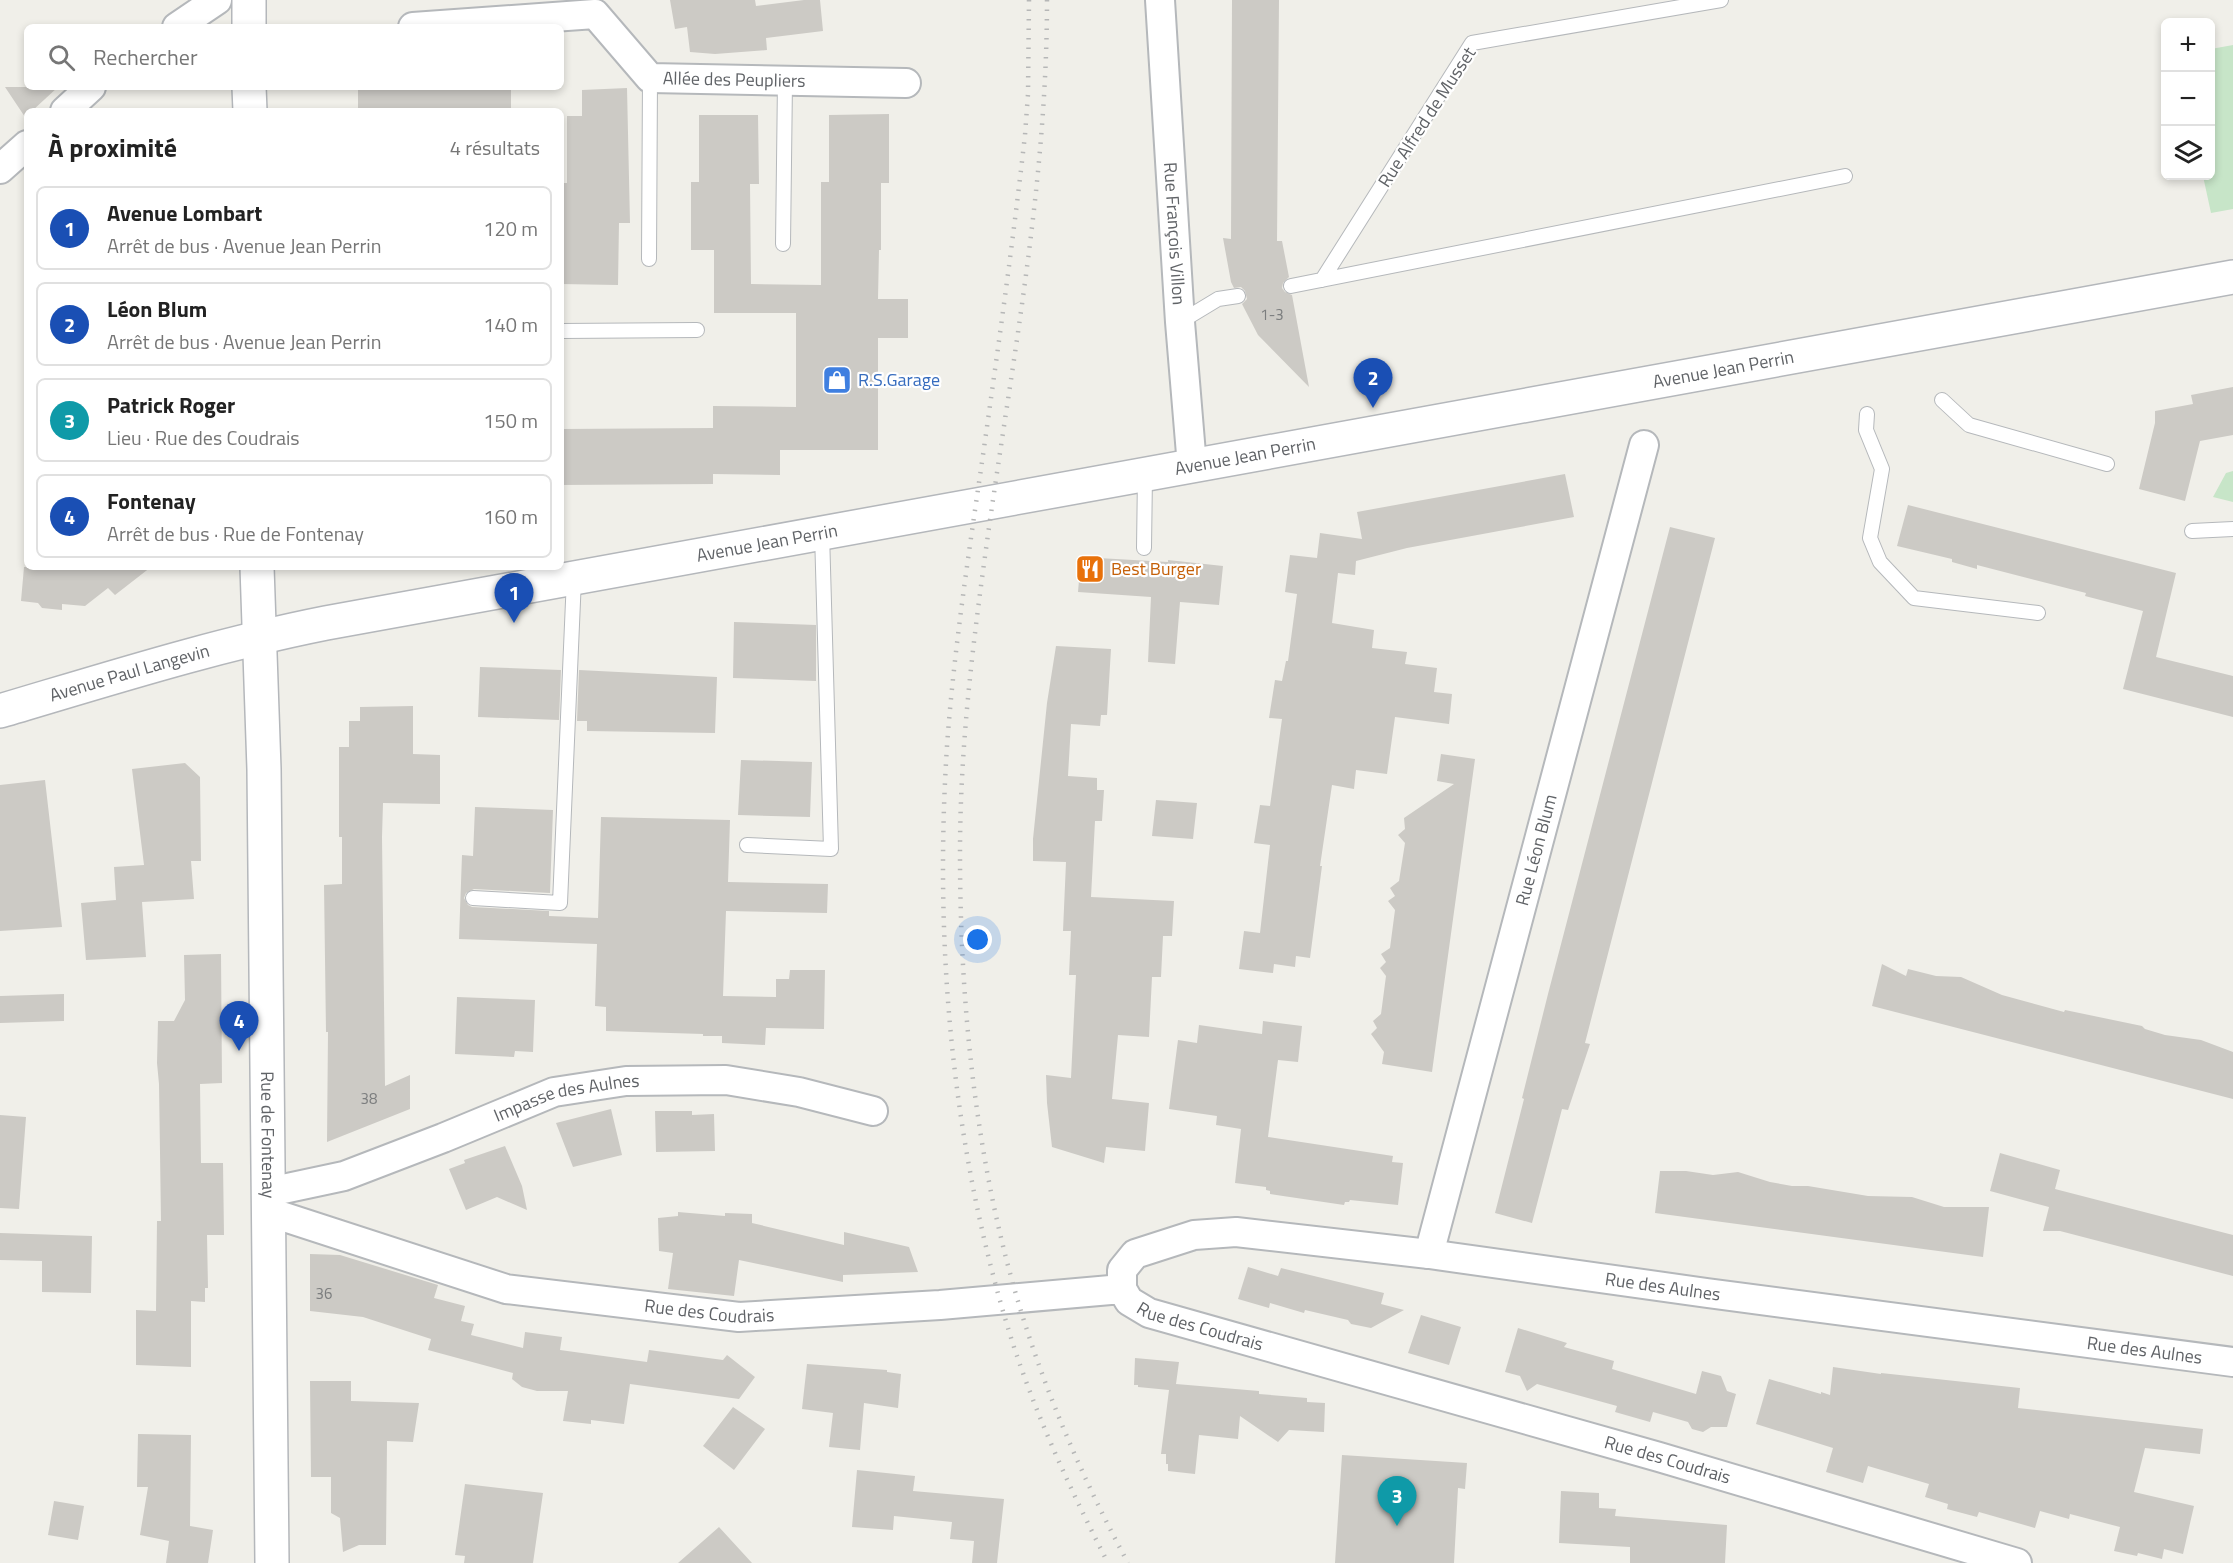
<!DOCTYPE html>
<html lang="fr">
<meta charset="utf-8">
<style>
:root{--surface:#fff;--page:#f2f2f2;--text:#222;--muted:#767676;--line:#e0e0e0;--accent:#2563eb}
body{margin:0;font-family:"Titillium Web",sans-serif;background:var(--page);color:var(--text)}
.controls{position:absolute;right:18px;top:18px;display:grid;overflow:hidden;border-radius:9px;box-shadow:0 3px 9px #0003}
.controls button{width:54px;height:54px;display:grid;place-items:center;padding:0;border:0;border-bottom:2px solid var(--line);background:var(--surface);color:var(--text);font:30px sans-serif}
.you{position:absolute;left:978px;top:940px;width:21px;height:21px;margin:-15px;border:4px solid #fff;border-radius:50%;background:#1a73e8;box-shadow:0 0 0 9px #1a73e833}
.badge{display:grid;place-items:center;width:39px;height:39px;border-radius:50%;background:var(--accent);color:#fff;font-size:20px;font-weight:700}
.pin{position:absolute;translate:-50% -50px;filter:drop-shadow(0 2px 3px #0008)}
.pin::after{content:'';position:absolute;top:32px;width:21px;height:18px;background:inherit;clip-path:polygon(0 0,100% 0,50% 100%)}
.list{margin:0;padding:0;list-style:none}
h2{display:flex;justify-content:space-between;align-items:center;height:78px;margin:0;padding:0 24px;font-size:26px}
h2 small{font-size:20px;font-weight:400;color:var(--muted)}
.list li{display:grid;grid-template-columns:39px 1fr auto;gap:18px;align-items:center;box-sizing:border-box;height:84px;margin:0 12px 12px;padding:0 12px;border:2px solid var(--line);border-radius:9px}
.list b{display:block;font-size:22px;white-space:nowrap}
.list p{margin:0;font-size:20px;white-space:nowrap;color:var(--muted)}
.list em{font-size:20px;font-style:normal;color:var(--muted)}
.icon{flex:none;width:33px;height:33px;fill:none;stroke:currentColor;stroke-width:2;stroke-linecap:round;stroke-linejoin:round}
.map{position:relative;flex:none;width:2233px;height:1563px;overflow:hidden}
.search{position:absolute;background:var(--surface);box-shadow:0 3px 9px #0003;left:24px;top:24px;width:540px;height:66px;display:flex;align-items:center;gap:15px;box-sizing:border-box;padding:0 21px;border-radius:9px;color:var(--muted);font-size:22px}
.panel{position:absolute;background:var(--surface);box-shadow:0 3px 9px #0003;left:24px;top:108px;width:540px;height:462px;border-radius:9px}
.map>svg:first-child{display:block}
.green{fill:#c7e5c8}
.building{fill:#cccac5}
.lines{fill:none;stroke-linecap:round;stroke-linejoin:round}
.service-casing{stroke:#b5b8bb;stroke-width:16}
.minor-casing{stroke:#b5b8bb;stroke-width:32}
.secondary-casing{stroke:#b4b7bb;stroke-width:36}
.service{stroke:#fff;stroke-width:14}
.minor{stroke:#fff;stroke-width:28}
.secondary{stroke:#fff;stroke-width:33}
.rail{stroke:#b6b7b7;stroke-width:4.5;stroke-dasharray:1.5 8;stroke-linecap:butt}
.labels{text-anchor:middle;stroke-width:4.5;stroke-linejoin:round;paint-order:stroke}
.number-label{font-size:15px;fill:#7b7d7e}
.street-label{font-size:18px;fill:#606367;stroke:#fff}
.shop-label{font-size:18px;fill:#366cbe;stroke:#fff;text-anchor:start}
.food-label{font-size:18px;fill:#c56008;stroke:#fff;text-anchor:start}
</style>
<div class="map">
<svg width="2233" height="1563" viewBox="0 0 2233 1563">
<rect width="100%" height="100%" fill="#f0efe9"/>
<!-- green -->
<path class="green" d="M 2233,45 L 2233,209 L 2211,213 L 2203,176 L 2210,176 L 2211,49 Z
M 2233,471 L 2233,502 L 2213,497 L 2226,473 Z"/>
<!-- building -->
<path class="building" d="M 670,0 L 755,0 L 756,6 L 804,0 L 820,0 L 823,31 L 766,38 L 767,50 L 715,54 L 690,52 L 687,27 L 675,29 Z
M 1232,0 L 1279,0 L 1277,241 L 1282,241 L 1289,277 L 1283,283 L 1282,288 L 1285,292 L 1292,295 L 1309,387 L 1258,335 L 1242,304 L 1247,299 L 1245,291 L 1241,287 L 1234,288 L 1231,282 L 1223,238 L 1231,239 Z
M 5,87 L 58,87 L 32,111 L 27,111 L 25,117 Z
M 358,87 L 511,87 L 511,111 L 358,111 Z
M 627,88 L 630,223 L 619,223 L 618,285 L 561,284 L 561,183 L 567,183 L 567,116 L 582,116 L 582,90 Z
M 889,114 L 889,183 L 881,183 L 881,250 L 879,250 L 878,299 L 908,299 L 908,338 L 878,338 L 878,450 L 780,450 L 780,475 L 713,474 L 713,484 L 561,485 L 561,429 L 713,428 L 713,406 L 796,407 L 796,313 L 714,313 L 714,250 L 691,250 L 691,182 L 699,182 L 699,115 L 758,115 L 759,184 L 750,184 L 751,284 L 821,285 L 821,182 L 829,182 L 829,115 Z
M 2233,387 L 2233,435 L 2200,441 L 2185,501 L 2139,489 L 2155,423 L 2155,411 L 2193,404 L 2191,395 Z
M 1565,474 L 1574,517 L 1407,548 L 1356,561 L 1355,575 L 1338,573 L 1332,623 L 1374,630 L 1372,648 L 1407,652 L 1405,664 L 1437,668 L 1434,692 L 1452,694 L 1449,724 L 1395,717 L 1387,774 L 1356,770 L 1354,789 L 1332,785 L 1320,866 L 1322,866 L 1310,958 L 1296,956 L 1295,967 L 1274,964 L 1273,973 L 1239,969 L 1244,931 L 1260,933 L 1270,845 L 1254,843 L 1260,805 L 1270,806 L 1282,719 L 1269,718 L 1275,680 L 1282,681 L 1286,661 L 1288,661 L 1297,594 L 1285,592 L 1290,555 L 1317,558 L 1320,533 L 1362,539 L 1357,512 Z
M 1908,505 L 2176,573 L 2156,657 L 2233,676 L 2233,717 L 2123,689 L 2143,611 L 2085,596 L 2086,593 L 1977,565 L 1977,569 L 1952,562 L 1952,559 L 1897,546 Z
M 1670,527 L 1715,538 L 1585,1043 L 1590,1044 L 1568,1110 L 1562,1109 L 1532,1223 L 1495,1213 L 1524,1099 L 1522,1098 L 1548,994 Z
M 1081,557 L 1168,562 L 1168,560 L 1223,566 L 1219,605 L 1180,602 L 1175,664 L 1148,662 L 1151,597 L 1078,592 Z
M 24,567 L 151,567 L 115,595 L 108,588 L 85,606 L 62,604 L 62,610 L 42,608 L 38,603 L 21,601 Z
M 734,622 L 816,625 L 816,681 L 733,678 Z
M 1056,646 L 1111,649 L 1107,715 L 1101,715 L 1100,726 L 1071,724 L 1068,776 L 1097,778 L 1097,790 L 1104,790 L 1102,821 L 1095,821 L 1091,897 L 1174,901 L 1172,936 L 1163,936 L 1161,977 L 1152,977 L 1149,1037 L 1118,1035 L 1112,1099 L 1149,1103 L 1145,1151 L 1106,1147 L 1104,1163 L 1052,1147 L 1047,1103 L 1046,1075 L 1071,1078 L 1076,975 L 1069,975 L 1071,931 L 1063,931 L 1066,862 L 1033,861 L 1033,839 L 1047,703 Z
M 480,667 L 561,670 L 559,720 L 478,717 Z
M 579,670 L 717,677 L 715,733 L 587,731 L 587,721 L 577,721 Z
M 413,706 L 413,754 L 440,755 L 440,804 L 383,803 L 382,837 L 385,1086 L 410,1075 L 410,1109 L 327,1142 L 328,1032 L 326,1032 L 324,885 L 342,884 L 342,837 L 339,837 L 339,747 L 349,747 L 349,721 L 360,721 L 360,707 Z
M 1441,754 L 1475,759 L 1432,1072 L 1382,1064 L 1384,1052 L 1371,1034 L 1377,1028 L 1373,1021 L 1381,1014 L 1386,976 L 1380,968 L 1386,962 L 1381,954 L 1390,948 L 1395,910 L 1388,901 L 1395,896 L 1390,888 L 1399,881 L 1405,843 L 1398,835 L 1405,829 L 1404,818 L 1454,784 L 1437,781 Z
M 741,760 L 812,762 L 810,817 L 738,815 Z
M 185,763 L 200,777 L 201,861 L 191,861 L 194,899 L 142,902 L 146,957 L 86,960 L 81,903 L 116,900 L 114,867 L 144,865 L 132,769 Z
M 45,780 L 62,927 L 0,931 L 0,785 Z
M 1156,800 L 1197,803 L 1193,839 L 1152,836 Z
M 475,807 L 553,810 L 550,893 L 474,889 L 466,893 L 464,898 L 468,905 L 472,907 L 549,911 L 549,916 L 598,918 L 601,817 L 730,820 L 728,882 L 828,884 L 827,913 L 726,911 L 723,996 L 776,997 L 776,979 L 789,979 L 790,970 L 825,970 L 824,1029 L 766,1028 L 765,1045 L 722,1043 L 722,1036 L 703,1036 L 703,1034 L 606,1031 L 606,1007 L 595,1006 L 597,944 L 459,939 L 462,855 L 473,856 Z
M 221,954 L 222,1083 L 200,1084 L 201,1163 L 223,1163 L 224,1235 L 207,1235 L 208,1288 L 205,1288 L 205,1302 L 191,1301 L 191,1367 L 136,1365 L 136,1310 L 156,1311 L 157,1221 L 161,1221 L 159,1084 L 157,1063 L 158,1021 L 174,1021 L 185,1000 L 184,955 Z
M 1882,964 L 1906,976 L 1908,969 L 1936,976 L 1961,977 L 2002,995 L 2064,1012 L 2065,1010 L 2142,1026 L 2145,1029 L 2165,1035 L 2201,1040 L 2233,1052 L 2233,1099 L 1872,1006 Z
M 64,994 L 64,1021 L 0,1023 L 0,996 Z
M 457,997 L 535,1000 L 533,1052 L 515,1051 L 514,1057 L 455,1054 Z
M 1263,1021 L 1302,1026 L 1298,1062 L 1278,1060 L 1268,1137 L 1393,1156 L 1392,1162 L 1403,1163 L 1398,1205 L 1350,1200 L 1349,1202 L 1345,1202 L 1344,1205 L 1283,1196 L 1270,1194 L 1270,1191 L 1266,1190 L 1266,1187 L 1235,1183 L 1241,1129 L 1216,1125 L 1217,1116 L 1169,1109 L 1178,1040 L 1197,1043 L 1199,1025 L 1262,1034 Z
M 611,1109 L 622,1155 L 573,1167 L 556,1123 Z
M 655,1111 L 692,1111 L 692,1115 L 714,1114 L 715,1151 L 656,1152 Z
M 0,1115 L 26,1117 L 19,1209 L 0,1208 Z
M 505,1146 L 522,1186 L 527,1210 L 497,1197 L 466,1210 L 449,1169 L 465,1163 L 464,1160 Z
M 2000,1153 L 2060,1170 L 2055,1189 L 2233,1235 L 2233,1276 L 2060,1231 L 2043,1231 L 2049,1207 L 1990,1191 Z
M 1660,1171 L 1686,1171 L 1713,1175 L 1738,1172 L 1770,1182 L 1792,1186 L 1808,1186 L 1868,1196 L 1912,1197 L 1944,1207 L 1989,1207 L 1983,1257 L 1655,1213 Z
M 678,1212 L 725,1216 L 725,1213 L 752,1214 L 752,1223 L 844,1245 L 844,1232 L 909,1247 L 918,1272 L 843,1275 L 843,1282 L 739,1260 L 734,1296 L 668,1289 L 673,1253 L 659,1251 L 658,1218 L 678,1216 Z
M 0,1233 L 92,1236 L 91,1293 L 42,1292 L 42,1261 L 0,1260 Z
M 310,1254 L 340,1255 L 438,1285 L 434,1298 L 465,1306 L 461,1321 L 474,1324 L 471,1335 L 523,1348 L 525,1332 L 562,1337 L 560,1350 L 647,1362 L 649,1350 L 723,1360 L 727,1355 L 755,1377 L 739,1399 L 630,1384 L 624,1424 L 591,1420 L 591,1424 L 563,1421 L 568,1391 L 537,1391 L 522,1387 L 512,1379 L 513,1373 L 428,1350 L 431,1339 L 363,1317 L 310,1311 Z
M 1248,1267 L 1278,1276 L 1281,1268 L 1384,1293 L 1381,1304 L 1404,1310 L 1371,1328 L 1351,1324 L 1348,1320 L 1305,1310 L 1304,1313 L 1270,1303 L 1269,1308 L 1238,1299 Z
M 1421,1315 L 1461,1327 L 1449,1365 L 1408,1353 Z
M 1518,1328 L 1567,1343 L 1564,1347 L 1614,1361 L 1612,1369 L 1696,1394 L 1702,1371 L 1721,1376 L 1727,1391 L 1736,1394 L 1727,1427 L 1711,1427 L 1703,1432 L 1692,1429 L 1688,1422 L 1653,1412 L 1650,1422 L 1615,1412 L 1617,1406 L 1537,1384 L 1527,1391 L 1520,1376 L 1505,1372 Z
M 1135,1358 L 1179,1362 L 1176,1384 L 1259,1391 L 1259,1394 L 1307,1398 L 1307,1402 L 1325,1403 L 1324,1432 L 1289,1430 L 1278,1442 L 1240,1416 L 1238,1439 L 1199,1435 L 1195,1474 L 1168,1471 L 1168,1464 L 1166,1464 L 1166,1454 L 1161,1454 L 1169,1390 L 1138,1387 L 1138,1385 L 1134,1385 Z
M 807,1364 L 887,1370 L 887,1372 L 901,1374 L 898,1408 L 864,1403 L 860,1450 L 829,1447 L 833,1413 L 802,1409 Z
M 1833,1367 L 1881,1374 L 1881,1373 L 2020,1388 L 2018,1408 L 2203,1429 L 2200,1454 L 2145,1448 L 2134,1492 L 2194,1506 L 2183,1554 L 2164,1549 L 2162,1559 L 2138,1553 L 2137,1556 L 2114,1551 L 2120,1527 L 2070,1514 L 2069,1519 L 2040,1511 L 2035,1528 L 1979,1512 L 1977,1517 L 1947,1509 L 1948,1504 L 1925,1497 L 1929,1484 L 1868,1466 L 1863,1483 L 1826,1472 L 1833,1448 L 1756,1424 L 1769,1379 L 1821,1394 L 1821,1392 L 1830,1395 Z
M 310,1381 L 351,1381 L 351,1401 L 419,1403 L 413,1442 L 387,1441 L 386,1545 L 359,1545 L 343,1552 L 340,1518 L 331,1513 L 331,1477 L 311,1477 Z
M 733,1407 L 765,1429 L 734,1470 L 703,1446 Z
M 138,1434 L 191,1435 L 190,1526 L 213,1530 L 208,1563 L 166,1563 L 169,1541 L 140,1535 L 148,1487 L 137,1487 Z
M 1342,1455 L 1467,1463 L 1465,1489 L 1458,1488 L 1454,1563 L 1335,1563 Z
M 857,1470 L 915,1476 L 913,1491 L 1004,1499 L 997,1563 L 972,1563 L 974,1541 L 950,1539 L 952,1522 L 894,1516 L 893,1530 L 852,1527 Z
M 465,1484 L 543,1493 L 533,1563 L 464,1563 L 465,1556 L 455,1555 Z
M 1561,1491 L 1599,1493 L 1599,1508 L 1616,1509 L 1615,1516 L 1727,1525 L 1725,1563 L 1630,1563 L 1630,1547 L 1559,1543 Z
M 54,1501 L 84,1506 L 78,1540 L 48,1535 Z
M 719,1527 L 752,1563 L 678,1563 Z"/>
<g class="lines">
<!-- service casing -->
<g class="service-casing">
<path id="service" d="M 783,244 L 785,81
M 649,259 L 650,78
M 1322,280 L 1472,43 L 1721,0
M 1291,286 L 1845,176
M 1180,322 L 1218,299 L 1238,296
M 561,331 L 697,330
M 1942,400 L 1969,425 L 2107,464
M 1867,414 L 1866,430 L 1882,469 L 1870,538 L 1880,562 L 1914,598 L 2038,613
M 2192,531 L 2233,529
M 1144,548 L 1145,475
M 747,845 L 831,849 L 822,533
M 473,898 L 560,903 L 574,578"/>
</g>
<!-- minor casing -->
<g class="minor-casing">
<g id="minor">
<path id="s1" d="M 1160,0 L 1180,322 L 1192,466"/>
<path d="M 177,27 L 217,0"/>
<path id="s2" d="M 413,27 L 595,14 L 650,78 L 906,83"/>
<path d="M 65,111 L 91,87"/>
<path d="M 0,169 L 27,145"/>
<path id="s3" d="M 269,1192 L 344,1176 L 443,1138 L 554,1092 L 626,1081 L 726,1080 L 799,1092 L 873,1111"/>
<path id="s4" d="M 269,1212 L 506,1289 L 739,1317 L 940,1305 L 1122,1289 L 1129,1301 L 1149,1313 L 1659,1457 L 2017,1563"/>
<path id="s5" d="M 1429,1254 L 1644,445"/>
<path id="s6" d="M 1122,1289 L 1122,1270 L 1135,1254 L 1194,1235 L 1236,1232 L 1429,1254 L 1707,1293 L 2233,1362"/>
</g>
</g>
<!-- secondary casing -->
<g class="secondary-casing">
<g id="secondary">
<path d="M 249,0 L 249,27"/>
<path d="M 249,87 L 250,111"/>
<path id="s7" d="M 257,567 L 264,769 L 272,1563"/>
<path id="s8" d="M 0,711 C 108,679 215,645 326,623 L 2233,277"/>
</g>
</g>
<!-- service -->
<use href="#service" class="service"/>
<!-- minor -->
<use href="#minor" class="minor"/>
<!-- secondary -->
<use href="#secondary" class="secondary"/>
<!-- rail -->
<path class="rail" d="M 1029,0 L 1028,94 L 1025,135 C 1013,242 998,349 983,455 C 969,552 954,649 947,746 C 934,946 952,1150 1012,1341 C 1037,1418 1071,1491 1108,1563
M 1047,0 C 1047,185 1011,367 986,549 C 972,650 960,751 960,853 C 960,986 972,1121 1004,1250 C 1031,1359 1075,1465 1128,1563"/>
</g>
<!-- icons -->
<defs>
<g id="shop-square" transform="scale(1.5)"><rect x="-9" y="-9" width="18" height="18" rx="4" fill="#3f7fe0" stroke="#fff"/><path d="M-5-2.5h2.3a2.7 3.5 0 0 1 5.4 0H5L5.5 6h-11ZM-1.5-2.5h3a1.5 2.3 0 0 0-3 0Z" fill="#fff"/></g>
<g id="restaurant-square" transform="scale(1.5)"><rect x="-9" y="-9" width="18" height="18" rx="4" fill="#e8710a" stroke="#fff"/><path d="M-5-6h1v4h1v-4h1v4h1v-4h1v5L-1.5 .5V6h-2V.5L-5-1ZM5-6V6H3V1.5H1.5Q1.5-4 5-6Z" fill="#fff"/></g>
</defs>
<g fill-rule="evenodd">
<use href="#shop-square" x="837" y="380"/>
<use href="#restaurant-square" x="1090" y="569"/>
</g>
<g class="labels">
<!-- number labels -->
<g class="number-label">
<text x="1272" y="320">1-3</text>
<text x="369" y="1104">38</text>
<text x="324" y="1299">36</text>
</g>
<!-- street labels -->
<g class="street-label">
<text dy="6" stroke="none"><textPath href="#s2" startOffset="351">Allée des Peupliers</textPath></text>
<text transform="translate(1427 117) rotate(-57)" y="6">Rue Alfred de Musset</text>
<text dy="6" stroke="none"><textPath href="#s1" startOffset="234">Rue François Villon</textPath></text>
<text dy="6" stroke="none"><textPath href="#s8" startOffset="1758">Avenue Jean Perrin</textPath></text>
<text dy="6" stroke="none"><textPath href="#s8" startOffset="1272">Avenue Jean Perrin</textPath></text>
<text dy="6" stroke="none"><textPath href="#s8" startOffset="786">Avenue Jean Perrin</textPath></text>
<text dy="6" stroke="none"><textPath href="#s8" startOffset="135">Avenue Paul Langevin</textPath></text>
<text dy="6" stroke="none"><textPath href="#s5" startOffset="418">Rue Léon Blum</textPath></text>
<text dy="6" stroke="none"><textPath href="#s3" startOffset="314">Impasse des Aulnes</textPath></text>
<text dy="6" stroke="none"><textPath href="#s7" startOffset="568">Rue de Fontenay</textPath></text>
<text dy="6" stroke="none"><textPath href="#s6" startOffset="574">Rue des Aulnes</textPath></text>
<text dy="6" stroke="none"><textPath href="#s4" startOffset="454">Rue des Coudrais</textPath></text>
<text dy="6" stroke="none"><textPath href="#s4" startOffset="958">Rue des Coudrais</textPath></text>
<text dy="6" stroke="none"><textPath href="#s6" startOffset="1060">Rue des Aulnes</textPath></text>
<text dy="6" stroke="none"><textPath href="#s4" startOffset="1444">Rue des Coudrais</textPath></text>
</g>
<!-- shop labels -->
<g class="shop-label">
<text x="858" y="386">R.S.Garage</text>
</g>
<!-- food labels -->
<g class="food-label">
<text x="1111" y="575">Best Burger</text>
</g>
</g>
</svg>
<div class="controls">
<button>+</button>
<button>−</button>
<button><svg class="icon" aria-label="layers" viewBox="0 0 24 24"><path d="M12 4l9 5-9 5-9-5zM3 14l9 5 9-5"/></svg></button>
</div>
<div class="you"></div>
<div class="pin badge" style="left:514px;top:623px;background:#1a4fb4">1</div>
<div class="pin badge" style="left:1373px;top:408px;background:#1a4fb4">2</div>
<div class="pin badge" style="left:1397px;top:1526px;background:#0f9aa8">3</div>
<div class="pin badge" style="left:239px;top:1051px;background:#1a4fb4">4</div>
<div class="search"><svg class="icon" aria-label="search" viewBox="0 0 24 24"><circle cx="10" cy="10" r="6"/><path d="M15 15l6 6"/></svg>Rechercher</div>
<section class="panel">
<h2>À proximité<small>4 résultats</small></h2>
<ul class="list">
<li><span class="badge" style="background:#1a4fb4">1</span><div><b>Avenue Lombart</b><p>Arrêt de bus · Avenue Jean Perrin</p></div><em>120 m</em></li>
<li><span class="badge" style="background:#1a4fb4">2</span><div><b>Léon Blum</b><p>Arrêt de bus · Avenue Jean Perrin</p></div><em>140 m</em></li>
<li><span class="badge" style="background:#0f9aa8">3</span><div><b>Patrick Roger</b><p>Lieu · Rue des Coudrais</p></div><em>150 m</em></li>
<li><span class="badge" style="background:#1a4fb4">4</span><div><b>Fontenay</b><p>Arrêt de bus · Rue de Fontenay</p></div><em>160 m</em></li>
</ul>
</section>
</div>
